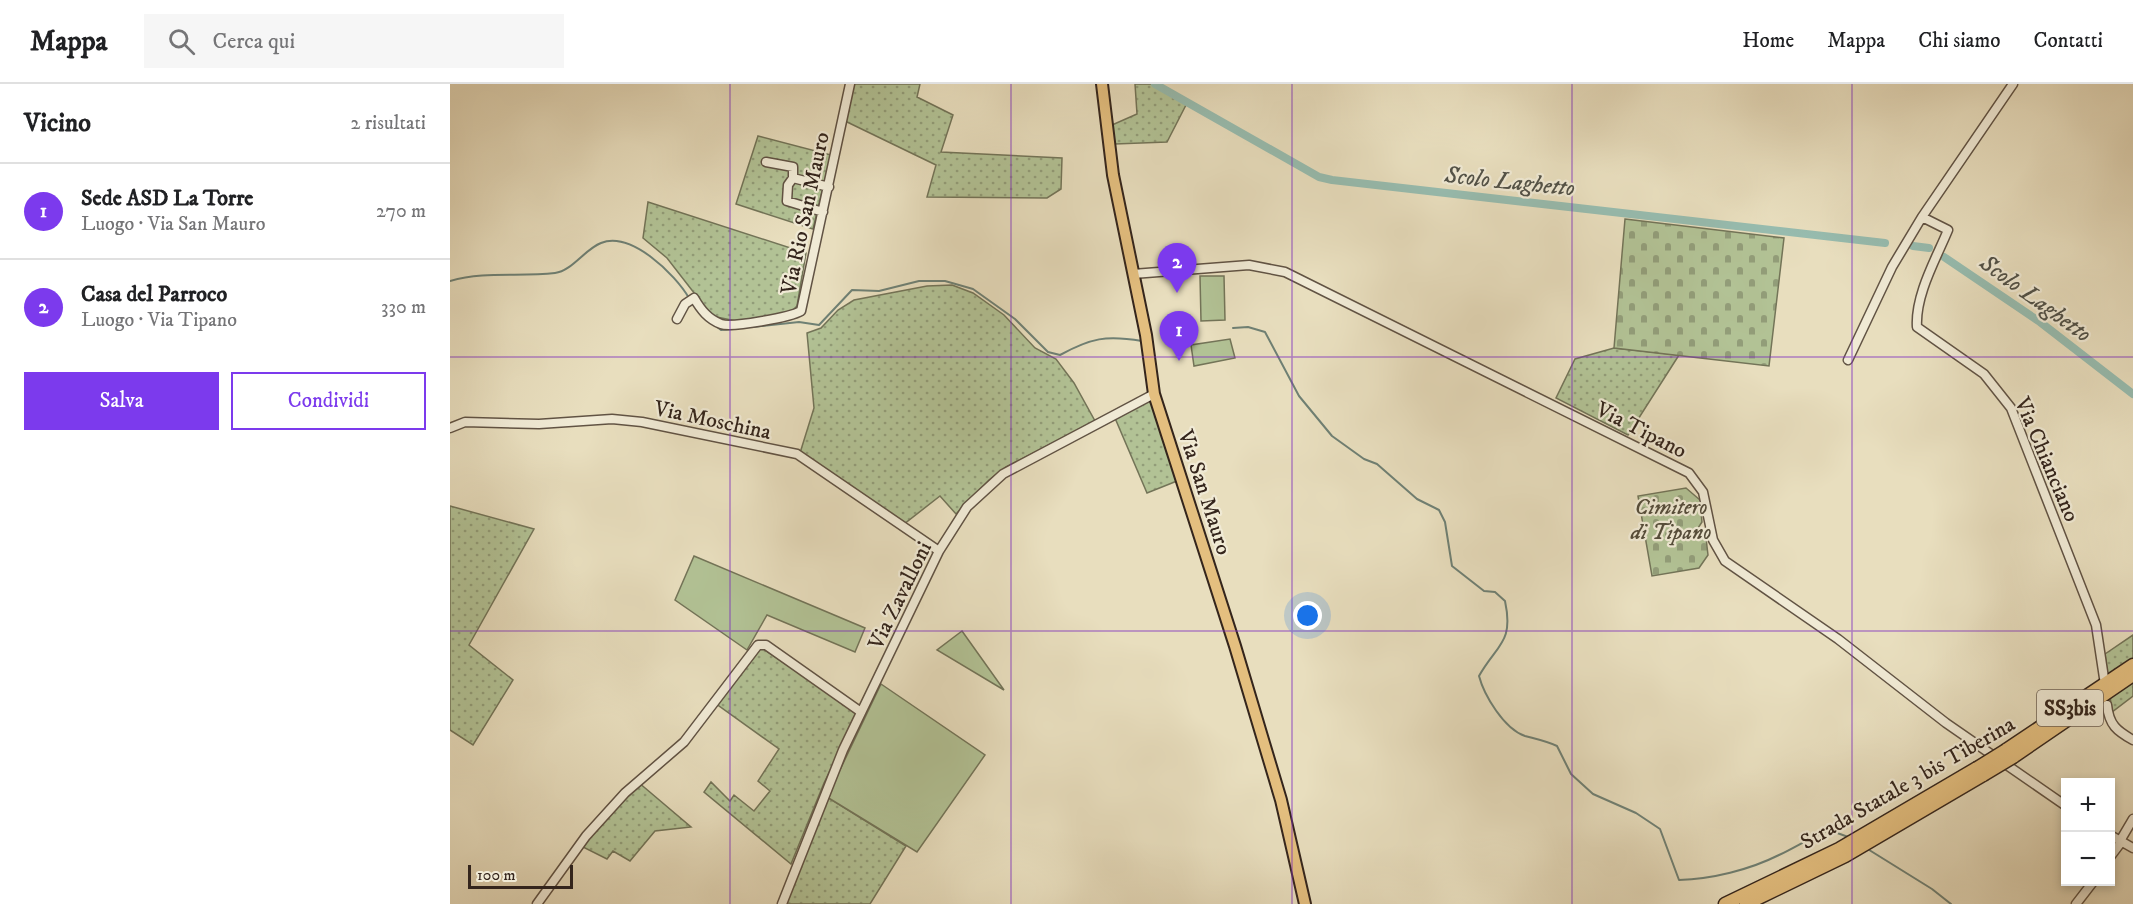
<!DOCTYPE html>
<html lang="it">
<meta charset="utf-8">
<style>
:root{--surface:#fff;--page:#f6f6f6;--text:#202124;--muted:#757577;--line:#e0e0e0;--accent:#7c3aed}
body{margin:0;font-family:"IM FELL DW Pica",serif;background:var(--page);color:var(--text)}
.controls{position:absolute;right:18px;bottom:18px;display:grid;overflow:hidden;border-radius:0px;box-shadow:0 3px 9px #0003}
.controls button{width:54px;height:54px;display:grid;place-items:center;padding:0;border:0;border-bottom:2px solid var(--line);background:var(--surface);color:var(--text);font:30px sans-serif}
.scale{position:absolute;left:18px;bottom:15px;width:105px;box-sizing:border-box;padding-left:6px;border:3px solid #34251c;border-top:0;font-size:16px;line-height:21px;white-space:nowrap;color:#34251c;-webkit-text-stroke:4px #f0ead5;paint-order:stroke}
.you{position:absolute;left:858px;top:532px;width:21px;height:21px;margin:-15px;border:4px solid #fff;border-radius:50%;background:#1a73e8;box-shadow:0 0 0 9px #1a73e833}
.badge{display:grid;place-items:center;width:39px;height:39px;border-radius:50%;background:var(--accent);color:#fff;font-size:20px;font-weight:700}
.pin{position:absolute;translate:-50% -50px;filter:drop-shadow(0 2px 3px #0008)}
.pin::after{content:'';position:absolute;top:32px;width:21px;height:18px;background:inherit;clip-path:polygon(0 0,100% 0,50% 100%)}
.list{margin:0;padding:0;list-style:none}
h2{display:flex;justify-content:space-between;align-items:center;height:78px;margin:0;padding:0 24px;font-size:26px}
h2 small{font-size:20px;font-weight:400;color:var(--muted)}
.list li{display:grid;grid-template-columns:39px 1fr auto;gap:18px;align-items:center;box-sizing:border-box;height:96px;padding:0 24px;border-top:2px solid var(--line)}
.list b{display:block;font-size:22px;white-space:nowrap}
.list p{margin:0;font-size:20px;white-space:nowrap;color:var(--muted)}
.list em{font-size:20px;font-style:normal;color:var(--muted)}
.actions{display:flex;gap:12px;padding:18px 24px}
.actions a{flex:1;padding:14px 0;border:2px solid var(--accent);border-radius:0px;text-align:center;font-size:21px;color:var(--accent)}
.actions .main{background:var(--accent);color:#fff}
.icon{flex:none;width:33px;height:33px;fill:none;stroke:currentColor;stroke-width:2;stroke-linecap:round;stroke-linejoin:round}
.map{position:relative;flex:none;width:1683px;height:820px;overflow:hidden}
header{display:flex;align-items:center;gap:36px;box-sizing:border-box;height:84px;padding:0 30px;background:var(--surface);border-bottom:2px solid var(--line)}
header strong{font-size:28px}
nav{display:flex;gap:33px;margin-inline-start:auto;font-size:21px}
.search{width:420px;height:54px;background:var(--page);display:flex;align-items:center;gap:15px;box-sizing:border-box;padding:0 21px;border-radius:0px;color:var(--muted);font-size:22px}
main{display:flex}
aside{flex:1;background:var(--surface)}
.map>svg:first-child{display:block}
.grass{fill:url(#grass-dots);stroke:#737458;stroke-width:1.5}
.cemetery{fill:url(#cemetery-stones);stroke:#737458;stroke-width:1.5}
.green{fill:#b2c295;stroke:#737458;stroke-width:1.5}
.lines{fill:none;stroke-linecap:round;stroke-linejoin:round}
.stream{stroke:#6f8074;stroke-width:2}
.canal{stroke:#97bcaf;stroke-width:8}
.minor-casing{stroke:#615344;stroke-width:11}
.major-casing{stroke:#34251c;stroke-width:14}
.highway-casing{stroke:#34251c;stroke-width:15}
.minor{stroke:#f0ead5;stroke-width:8}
.major{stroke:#e4bf7f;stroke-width:10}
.highway{stroke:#e4bf7f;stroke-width:12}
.highway-bridge-casing{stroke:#34251c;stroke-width:15;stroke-linecap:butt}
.highway-bridge{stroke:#e4bf7f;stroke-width:12}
.grid{fill:none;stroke:#7b2cbf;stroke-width:1.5;stroke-opacity:0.55}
.labels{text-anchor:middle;stroke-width:4.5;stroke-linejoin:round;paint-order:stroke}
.shield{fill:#f0ead5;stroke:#6c6054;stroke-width:1.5}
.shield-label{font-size:21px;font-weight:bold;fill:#34251c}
.street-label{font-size:22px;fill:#34251c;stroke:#f0ead5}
.park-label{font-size:22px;font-style:italic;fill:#544c3a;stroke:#f0ead5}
.water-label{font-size:24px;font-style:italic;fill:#525248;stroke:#f0ead5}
</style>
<header>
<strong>Mappa</strong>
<div class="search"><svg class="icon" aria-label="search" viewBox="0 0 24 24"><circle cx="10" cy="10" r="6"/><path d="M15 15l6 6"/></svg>Cerca qui</div>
<nav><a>Home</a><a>Mappa</a><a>Chi siamo</a><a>Contatti</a></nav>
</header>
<main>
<aside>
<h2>Vicino<small>2 risultati</small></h2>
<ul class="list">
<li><span class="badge">1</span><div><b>Sede ASD La Torre</b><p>Luogo · Via San Mauro</p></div><em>270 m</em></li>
<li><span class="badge">2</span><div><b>Casa del Parroco</b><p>Luogo · Via Tipano</p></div><em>330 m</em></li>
</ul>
<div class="actions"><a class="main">Salva</a><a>Condividi</a></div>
</aside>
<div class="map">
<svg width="1683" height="820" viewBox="0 0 1683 820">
<defs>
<pattern id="grass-dots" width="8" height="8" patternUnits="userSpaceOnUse" patternTransform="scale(1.5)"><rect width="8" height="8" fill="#b2c295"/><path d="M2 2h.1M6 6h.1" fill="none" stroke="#929d79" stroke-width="1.8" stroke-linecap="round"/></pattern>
<pattern id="cemetery-stones" width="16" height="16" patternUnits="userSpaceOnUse" patternTransform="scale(1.5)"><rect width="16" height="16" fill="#b2c295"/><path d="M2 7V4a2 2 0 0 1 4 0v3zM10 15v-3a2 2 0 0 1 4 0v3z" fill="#929d79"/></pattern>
</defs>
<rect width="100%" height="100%" fill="#e8debe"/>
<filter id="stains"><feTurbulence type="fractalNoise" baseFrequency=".00333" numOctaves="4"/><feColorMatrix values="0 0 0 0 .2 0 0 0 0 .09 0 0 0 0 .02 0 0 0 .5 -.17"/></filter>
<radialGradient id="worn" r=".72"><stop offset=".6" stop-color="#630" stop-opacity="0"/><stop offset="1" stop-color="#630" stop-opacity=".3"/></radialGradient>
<!-- grass -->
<path class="grass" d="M 403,0 L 470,0 L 467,13 L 503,31 L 491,68 L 612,74 L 611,105 L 597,114 L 477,113 L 486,81 L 395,37 Z
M 685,0 L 709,0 L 738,17 L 717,58 L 665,60 L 662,41 L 687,30 Z
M 308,52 L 381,71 L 363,145 L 286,120 Z
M 198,118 L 356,169 L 347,222 L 340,229 L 286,237 L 262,232 L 217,174 L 193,154 Z
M 502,201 L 523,209 L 554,231 L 585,264 L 606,275 L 624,299 L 645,337 L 556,383 L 539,396 L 506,430 L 490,412 L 454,440 L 350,369 L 364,324 L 357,249 L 371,244 L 388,226 L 404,216 L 477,202 Z
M 1164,264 L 1229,271 L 1178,351 L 1106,314 L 1125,275 Z
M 703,315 L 727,397 L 697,409 L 665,334 Z
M 0,422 L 84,445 L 19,561 L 63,596 L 23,661 L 0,646 Z
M 1683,551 L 1683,612 L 1662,628 L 1655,570 Z
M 309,562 L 408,629 L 374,699 L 341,780 L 254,708 L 261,698 L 280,717 L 284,711 L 304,727 L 320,707 L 308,697 L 329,665 L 265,619 Z
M 188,698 L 241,743 L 205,747 L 180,777 L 163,767 L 157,775 L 131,762 Z
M 377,713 L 456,762 L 420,820 L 336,820 Z"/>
<!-- cemetery -->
<path class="cemetery" d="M 1175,135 L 1334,154 L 1319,282 L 1164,264 Z
M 1236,404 L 1250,416 L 1252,438 L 1246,447 L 1256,454 L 1258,471 L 1249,484 L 1202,492 L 1188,412 Z"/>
<!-- green -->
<path class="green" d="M 750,192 L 774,192 L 775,236 L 751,237 Z
M 780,255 L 785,274 L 744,282 L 741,261 Z
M 244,472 L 415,544 L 405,568 L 317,531 L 297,566 L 225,516 Z
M 512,547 L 554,606 L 487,566 Z
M 431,600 L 535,671 L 467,768 L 377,713 Z"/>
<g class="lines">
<!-- stream -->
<path class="stream" d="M 0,197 C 35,187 69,193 105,189 C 122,187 135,165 151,159 C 181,147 225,190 239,214
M 242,219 L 253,233
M 265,241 L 271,246 L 284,245
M 302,243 L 349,238 L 369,241 L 402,206 L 429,207 L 469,197 L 495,197 L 523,205 L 565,235 L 598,268 L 610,271 C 641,254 656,251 692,257
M 783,244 L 798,243 L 815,248 L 849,312 L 882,352 L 914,375 L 927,380 L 967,415 L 989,426 L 995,438 L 1002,482 L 1034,507 L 1045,508 L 1055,517 C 1064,559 1047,560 1029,592 C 1034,611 1054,645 1075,652 C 1086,655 1096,657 1107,662 L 1121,690 L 1143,710 L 1186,729 L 1210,745 L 1229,796 C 1262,795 1299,786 1329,771 C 1346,763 1361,753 1379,746 L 1401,754
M 1416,764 L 1482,805 L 1501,820"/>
<!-- canal -->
<path class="canal" d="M 705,0 L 869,93 L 882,96 L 1435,159
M 1463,162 L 1479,164
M 1494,173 L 1590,238 L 1683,310"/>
<!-- minor casing -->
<g class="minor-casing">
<path id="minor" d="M 316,78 L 343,83 L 343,94 L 379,103
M 343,94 L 338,101 L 337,117 L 373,128
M 1472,133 L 1498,146 C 1486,175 1465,211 1467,243 L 1534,290 L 1561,324 L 1646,541 L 1654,594
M 683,190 L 799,181 L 835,188 L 1239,389 L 1253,408 L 1263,456 L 1275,477 L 1388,555 L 1496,639 L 1616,722
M 227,235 L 235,220 L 244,214 C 251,226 258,235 271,240 C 282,244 341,233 351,227 L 400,0
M 1398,276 L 1442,183 L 1472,133 L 1563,0
M 0,344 L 15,338 L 89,340 L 162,335 L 192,338 L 347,370 L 489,467
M 1657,621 C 1659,641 1667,647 1683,656
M 1660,751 L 1683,764
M 1670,757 L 1683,735
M 1660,773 L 1672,757
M 87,820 L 136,752 L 175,709 L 234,658 L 308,561 L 316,561 L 411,628
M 332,820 L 393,666 L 489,467 L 517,423 L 553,390 L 704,310
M 1626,820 L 1643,798"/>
</g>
<!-- major casing -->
<g class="major-casing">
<path id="major" d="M 652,0 L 663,91 L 696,251 L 704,310 L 785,562 L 831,716 L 855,820"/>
</g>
<!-- highway casing -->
<g class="highway-casing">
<path id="highway" d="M 1556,666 L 1683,581
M 1563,673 L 1683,591
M 1275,820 L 1389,765 L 1527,684
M 1296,820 L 1395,772 L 1533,691"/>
</g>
<!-- minor -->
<use href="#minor" class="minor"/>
<!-- major -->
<use href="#major" class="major"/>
<!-- highway -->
<use href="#highway" class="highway"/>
<!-- highway-bridge casing -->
<g class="highway-bridge-casing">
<path id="highway-bridge" d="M 1527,684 L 1556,666
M 1533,691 L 1563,673"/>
</g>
<!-- highway-bridge -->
<use href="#highway-bridge" class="highway-bridge"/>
</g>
<!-- grid -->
<path class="grid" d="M 280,0 L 280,820M 561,0 L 561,820M 842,0 L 842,820M 1122,0 L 1122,820M 1402,0 L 1402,820M 0,273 L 1683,273M 0,547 L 1683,547"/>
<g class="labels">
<!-- shield labels -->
<rect class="shield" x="1587" y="606" width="66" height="36" rx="4.5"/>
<g class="shield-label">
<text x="1620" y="631">SS3bis</text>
</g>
<!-- street labels -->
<g class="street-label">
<text transform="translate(354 129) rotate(-78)" y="8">Via Rio San Mauro</text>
<text transform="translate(263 335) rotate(12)" y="8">Via Moschina</text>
<text transform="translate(1192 345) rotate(27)" y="8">Via Tipano</text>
<text transform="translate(1598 375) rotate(67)" y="8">Via Chianciano</text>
<text transform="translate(756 408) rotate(72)" y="8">Via San Mauro</text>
<text transform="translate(449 511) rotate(-64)" y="8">Via Zavalloni</text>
<text transform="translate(1457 698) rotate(-30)" y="8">Strada Statale 3 bis Tiberina</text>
</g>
<!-- park labels -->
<g class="park-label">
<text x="1221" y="430">Cimitero<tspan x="1221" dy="25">di Tipano</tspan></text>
</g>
<!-- water labels -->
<g class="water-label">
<text transform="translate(1060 97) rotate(6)" y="8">Scolo Laghetto</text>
<text transform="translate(1586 214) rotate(36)" y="8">Scolo Laghetto</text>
</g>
</g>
<rect width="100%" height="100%" filter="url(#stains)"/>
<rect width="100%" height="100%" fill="url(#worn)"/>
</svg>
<div class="controls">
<button>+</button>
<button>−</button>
</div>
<div class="scale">100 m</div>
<div class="you"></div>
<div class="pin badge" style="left:729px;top:277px">1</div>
<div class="pin badge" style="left:727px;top:209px">2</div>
</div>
</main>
